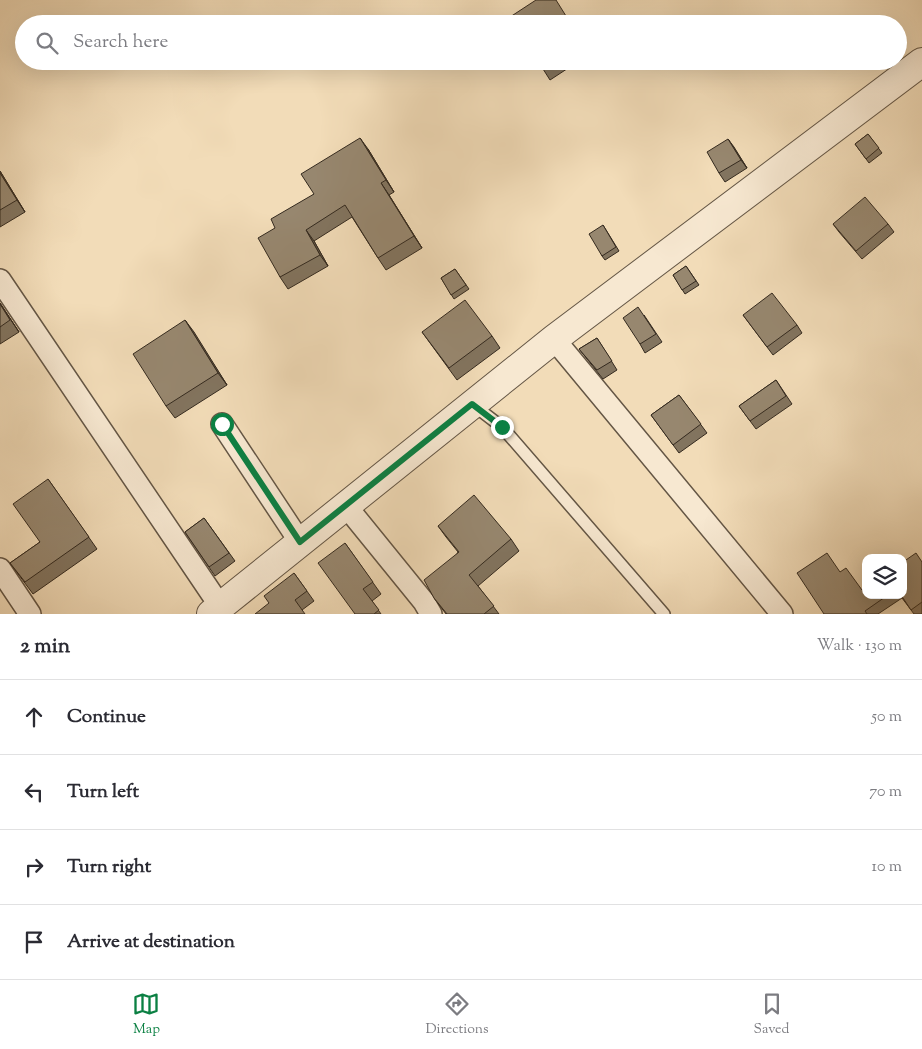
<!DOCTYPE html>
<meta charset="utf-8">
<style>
:root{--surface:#fff;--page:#f7f7f7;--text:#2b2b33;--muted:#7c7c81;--line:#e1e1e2;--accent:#0b8043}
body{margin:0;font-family:"Sorts Mill Goudy",serif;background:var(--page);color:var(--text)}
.controls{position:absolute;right:15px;bottom:15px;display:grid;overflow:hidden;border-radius:10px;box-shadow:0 5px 20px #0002}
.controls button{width:45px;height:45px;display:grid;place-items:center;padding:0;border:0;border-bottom:1px solid var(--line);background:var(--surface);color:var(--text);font:25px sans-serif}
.stop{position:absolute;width:15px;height:15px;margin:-11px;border:4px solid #0b8043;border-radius:50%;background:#fff}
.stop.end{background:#0b8043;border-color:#fff;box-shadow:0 1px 5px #0008}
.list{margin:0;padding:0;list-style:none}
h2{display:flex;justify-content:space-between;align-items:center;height:65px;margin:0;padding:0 20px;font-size:21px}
h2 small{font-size:16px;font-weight:400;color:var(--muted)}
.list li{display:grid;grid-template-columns:32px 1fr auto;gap:15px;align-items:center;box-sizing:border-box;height:75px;padding:0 20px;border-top:1px solid var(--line)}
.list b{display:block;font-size:19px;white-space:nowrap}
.list em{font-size:16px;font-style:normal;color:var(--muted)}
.icon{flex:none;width:28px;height:28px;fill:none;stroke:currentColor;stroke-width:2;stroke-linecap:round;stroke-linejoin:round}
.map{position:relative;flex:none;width:922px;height:614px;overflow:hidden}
.search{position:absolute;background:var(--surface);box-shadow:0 5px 20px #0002;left:15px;right:15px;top:15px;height:55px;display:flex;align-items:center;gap:12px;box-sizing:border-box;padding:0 18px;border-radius:28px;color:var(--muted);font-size:19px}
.sheet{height:365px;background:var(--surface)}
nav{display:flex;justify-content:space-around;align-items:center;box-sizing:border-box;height:70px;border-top:1px solid var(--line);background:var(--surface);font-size:14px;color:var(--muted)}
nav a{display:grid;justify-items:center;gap:2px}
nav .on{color:var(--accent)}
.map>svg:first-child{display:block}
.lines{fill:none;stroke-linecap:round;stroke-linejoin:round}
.service-casing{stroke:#645645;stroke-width:14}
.minor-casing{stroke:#645645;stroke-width:24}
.tertiary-casing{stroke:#645645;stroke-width:30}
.service{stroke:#f7e8d1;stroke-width:11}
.minor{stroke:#f7e8d1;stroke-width:21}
.tertiary{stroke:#f7e8d1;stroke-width:28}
.wall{fill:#82745f;stroke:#342a1f}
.shaded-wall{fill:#6a5e4e;stroke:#342a1f}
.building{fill:#97876f;stroke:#342a1f}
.route{stroke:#0b8043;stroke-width:6}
</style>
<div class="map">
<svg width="922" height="614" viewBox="0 0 922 614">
<rect width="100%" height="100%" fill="#f2dcb8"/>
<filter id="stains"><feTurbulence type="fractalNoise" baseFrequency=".004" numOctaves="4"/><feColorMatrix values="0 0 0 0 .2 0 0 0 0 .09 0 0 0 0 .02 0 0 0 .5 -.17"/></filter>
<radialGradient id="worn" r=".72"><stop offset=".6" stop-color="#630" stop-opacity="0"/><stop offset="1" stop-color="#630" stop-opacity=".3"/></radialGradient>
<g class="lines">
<!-- service casing -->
<g class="service-casing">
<path id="service" d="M 472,404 L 502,427 L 664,614"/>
</g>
<!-- minor casing -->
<g class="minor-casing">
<path id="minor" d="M 0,280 L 220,606
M 554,339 L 782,614
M 222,424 L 300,542
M 346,506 L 424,602 L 431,614
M 0,569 L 30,614"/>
</g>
<!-- tertiary casing -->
<g class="tertiary-casing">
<path id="tertiary" d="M 211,614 L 554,339 L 922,62"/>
</g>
<!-- service -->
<use href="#service" class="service"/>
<!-- minor -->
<use href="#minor" class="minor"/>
<!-- tertiary -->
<use href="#tertiary" class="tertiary"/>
</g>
<!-- wall -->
<path class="wall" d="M 538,61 L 579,61 L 550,80 Z
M 868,134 L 882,153 L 869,163 L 855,144 Z
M 728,139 L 747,168 L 725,182 L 719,173 Z
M 368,149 L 394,192 L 389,195 L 422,248 L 386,270 L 378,258 L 352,217 L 314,241 L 328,266 L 288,289 L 280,277 L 275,228 L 314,194 Z
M 0,171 L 25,212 L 0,227 Z
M 833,224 L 888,224 L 894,232 L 862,259 L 839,232 Z
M 603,225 L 619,251 L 605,260 L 602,256 Z
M 686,266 L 699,285 L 685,294 L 673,275 Z
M 455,269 L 469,289 L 454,299 L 441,278 Z
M 0,303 L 19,332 L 0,344 Z
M 644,315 L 662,342 L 645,353 L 640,344 Z
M 743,315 L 797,325 L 802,333 L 773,355 Z
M 185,320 L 227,385 L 175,418 L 166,406 Z
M 422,332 L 492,336 L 500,348 L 457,380 Z
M 597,338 L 617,370 L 603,379 L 579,349 Z
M 776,380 L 792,404 L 756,429 L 739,406 Z
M 679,395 L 707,433 L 679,453 L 651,415 Z
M 48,479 L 97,549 L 33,594 L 10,563 L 40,542 Z
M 204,518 L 235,561 L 215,576 L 185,532 Z
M 438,526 L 511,539 L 519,551 L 478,586 L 499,614 L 446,614 L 434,598 L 458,552 L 446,537 Z
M 345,543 L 381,594 L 372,601 L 381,614 L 355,614 Z
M 922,562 L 922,614 L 914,614 L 902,598 L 878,614 L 824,614 L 840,572 L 862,590 L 866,595 L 903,595 Z
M 294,573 L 314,601 L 302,610 L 269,603 Z"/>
<!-- shaded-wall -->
<path class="shaded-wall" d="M 360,138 L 368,149 L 394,192 L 386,180 Z
M 728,139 L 734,147 L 747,168 L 741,160 Z
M 0,171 L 25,212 L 17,200 L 0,173 Z
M 381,183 L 389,195 L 422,248 L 414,236 Z
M 306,230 L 314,241 L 328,266 L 320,255 Z
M 0,303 L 19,332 L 0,304 Z
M 185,320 L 194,332 L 227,385 L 218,373 Z"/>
<!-- building -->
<path class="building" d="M 536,0 L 556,0 L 571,24 L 514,24 L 510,17 Z
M 538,61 L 552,61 L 542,68 Z
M 868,134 L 879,148 L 866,159 L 855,144 Z
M 360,138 L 386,180 L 381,183 L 414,236 L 378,258 L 345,205 L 306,230 L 320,255 L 280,277 L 258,238 L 275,228 L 271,219 L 314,194 L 301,174 Z
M 728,139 L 741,160 L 719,173 L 707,152 Z
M 0,173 L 17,200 L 0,210 Z
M 865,197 L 888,224 L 856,251 L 833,224 Z
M 603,225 L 616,247 L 602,256 L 589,234 Z
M 686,266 L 696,281 L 682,290 L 673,275 Z
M 455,269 L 466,285 L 451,295 L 441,278 Z
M 772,293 L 797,325 L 767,347 L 743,315 Z
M 465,300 L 492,336 L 449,368 L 422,332 Z
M 0,304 L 10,320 L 0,327 Z
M 638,307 L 656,334 L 640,344 L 623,318 Z
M 185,320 L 218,373 L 166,406 L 133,354 Z
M 597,338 L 612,361 L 597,370 L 579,349 Z
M 776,380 L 786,396 L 750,421 L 739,406 Z
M 679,395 L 701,424 L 673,445 L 651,415 Z
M 48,479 L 89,537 L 25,582 L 10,563 L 40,542 L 13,504 Z
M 474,495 L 511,539 L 469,575 L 494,606 L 484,614 L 447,614 L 434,598 L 424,580 L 459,552 L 438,526 Z
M 204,518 L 229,553 L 209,567 L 185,532 Z
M 345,543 L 373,582 L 363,589 L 379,610 L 374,614 L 355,614 L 318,563 Z
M 827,553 L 840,572 L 846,568 L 862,590 L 866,587 L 866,595 L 888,595 L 865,611 L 867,614 L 824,614 L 797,573 Z
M 916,553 L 922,562 L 922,602 L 911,610 L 901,595 L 903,595 L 903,562 Z
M 294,573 L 307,591 L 295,600 L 305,614 L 255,614 L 269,603 L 264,596 Z"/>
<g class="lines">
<!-- route -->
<path class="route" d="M 222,424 L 300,542 L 472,404 L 502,427"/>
</g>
<rect width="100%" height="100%" filter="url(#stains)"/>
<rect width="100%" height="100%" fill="url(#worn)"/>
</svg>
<div class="controls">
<button><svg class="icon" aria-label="layers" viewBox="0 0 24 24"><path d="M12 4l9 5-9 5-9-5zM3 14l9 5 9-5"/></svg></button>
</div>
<div class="stop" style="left:222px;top:424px"></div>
<div class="stop end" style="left:502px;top:427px"></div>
<div class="search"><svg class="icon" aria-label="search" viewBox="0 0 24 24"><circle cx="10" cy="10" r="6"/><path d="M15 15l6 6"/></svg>Search here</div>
</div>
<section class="sheet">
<h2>2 min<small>Walk · 130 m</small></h2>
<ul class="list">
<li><svg class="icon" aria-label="ahead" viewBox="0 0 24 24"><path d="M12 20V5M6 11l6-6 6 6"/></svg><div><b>Continue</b></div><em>50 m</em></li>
<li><svg class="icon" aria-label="left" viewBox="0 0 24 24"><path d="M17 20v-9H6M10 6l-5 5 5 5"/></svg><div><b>Turn left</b></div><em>70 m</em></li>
<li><svg class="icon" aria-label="right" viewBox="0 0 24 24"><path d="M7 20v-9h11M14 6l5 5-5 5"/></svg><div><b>Turn right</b></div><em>10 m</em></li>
<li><svg class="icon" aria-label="arrive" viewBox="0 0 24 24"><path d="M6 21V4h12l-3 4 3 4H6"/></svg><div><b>Arrive at destination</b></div></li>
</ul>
</section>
<nav>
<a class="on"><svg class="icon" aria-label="map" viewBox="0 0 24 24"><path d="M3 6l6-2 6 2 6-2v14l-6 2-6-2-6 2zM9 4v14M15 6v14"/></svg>Map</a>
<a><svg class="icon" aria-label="directions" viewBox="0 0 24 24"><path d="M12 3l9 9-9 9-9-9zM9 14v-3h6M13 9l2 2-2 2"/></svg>Directions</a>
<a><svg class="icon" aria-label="saved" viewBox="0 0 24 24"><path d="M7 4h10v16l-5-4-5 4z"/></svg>Saved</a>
</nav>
